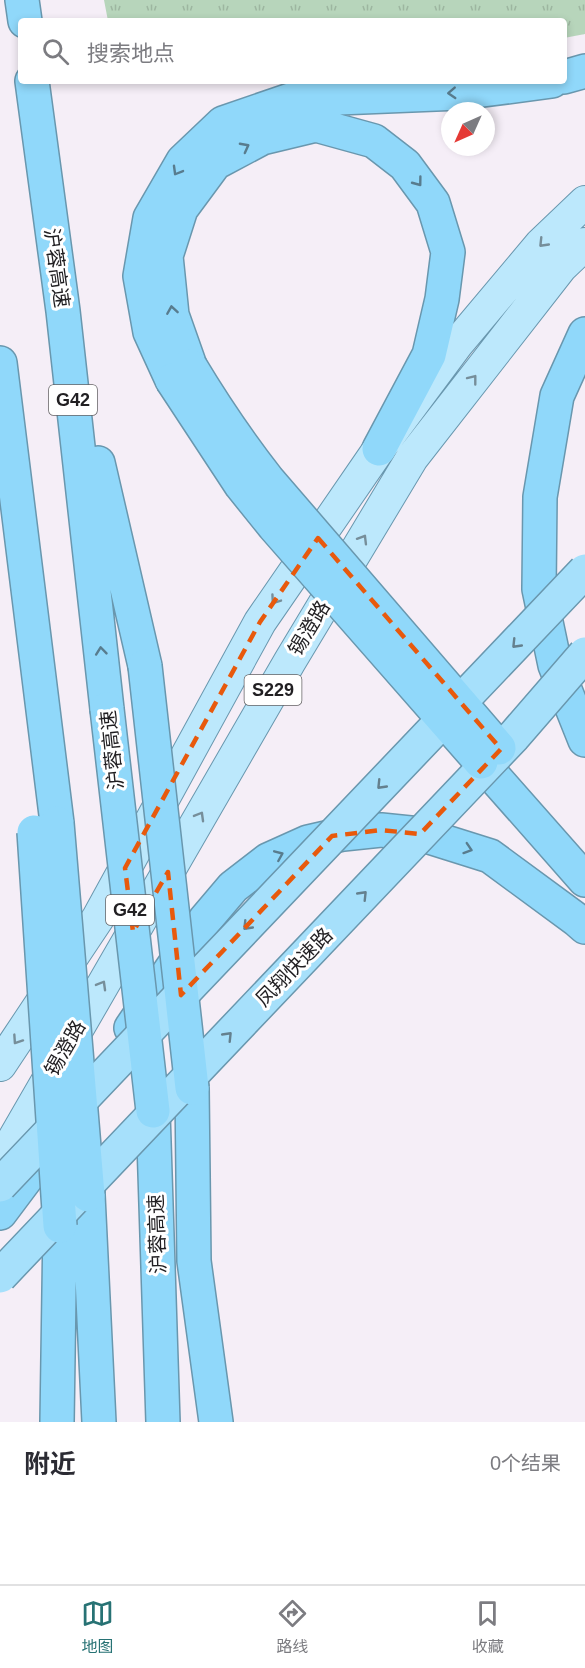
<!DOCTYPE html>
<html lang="zh">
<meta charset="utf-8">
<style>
:root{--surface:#fff;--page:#f7f7f7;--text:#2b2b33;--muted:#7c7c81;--line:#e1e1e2;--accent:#277274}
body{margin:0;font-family:Helvetica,"Noto Sans SC",sans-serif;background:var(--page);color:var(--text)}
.compass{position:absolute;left:441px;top:102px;width:54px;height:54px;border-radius:50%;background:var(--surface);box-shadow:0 3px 9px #0003;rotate:225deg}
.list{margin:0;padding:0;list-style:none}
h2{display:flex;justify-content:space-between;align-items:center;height:78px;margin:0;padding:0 24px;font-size:26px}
h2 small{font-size:20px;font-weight:400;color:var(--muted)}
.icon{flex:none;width:33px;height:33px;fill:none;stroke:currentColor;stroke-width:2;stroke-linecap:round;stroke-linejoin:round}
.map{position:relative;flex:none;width:585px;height:1422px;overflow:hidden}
.search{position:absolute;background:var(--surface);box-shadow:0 3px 9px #0003;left:18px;right:18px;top:18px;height:66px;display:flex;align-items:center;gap:15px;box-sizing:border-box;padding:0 21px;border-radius:6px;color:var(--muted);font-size:22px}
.sheet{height:162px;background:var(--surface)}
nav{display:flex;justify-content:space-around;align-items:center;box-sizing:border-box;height:84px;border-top:2px solid var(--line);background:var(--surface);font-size:16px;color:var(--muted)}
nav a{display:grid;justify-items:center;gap:3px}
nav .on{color:var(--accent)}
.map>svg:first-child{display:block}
.park{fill:url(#park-tufts)}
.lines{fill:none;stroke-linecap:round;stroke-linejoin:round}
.primary-casing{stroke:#6997ae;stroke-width:34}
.motorway-casing{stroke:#6997ae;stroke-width:36}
.primary{stroke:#bce8fc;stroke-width:32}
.motorway{stroke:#90d8fa;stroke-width:33}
.trunk-bridge-casing{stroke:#6997ae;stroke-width:36;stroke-linecap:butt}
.motorway-bridge-casing{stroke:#6997ae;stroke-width:36;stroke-linecap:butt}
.trunk-bridge{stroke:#a6e0fb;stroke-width:33}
.motorway-bridge{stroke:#90d8fa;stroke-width:33}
.oneway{stroke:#587c8e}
.oneway2{stroke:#768e9a}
.oneway3{stroke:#64808e}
.marked{fill:none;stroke:#e8590c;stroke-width:4.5;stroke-dasharray:12 8;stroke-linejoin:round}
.labels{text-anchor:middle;stroke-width:6;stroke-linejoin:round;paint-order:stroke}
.shield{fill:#fff;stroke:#646264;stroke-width:1.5}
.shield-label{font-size:18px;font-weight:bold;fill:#211f22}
.street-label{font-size:20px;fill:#211f22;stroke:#fff}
</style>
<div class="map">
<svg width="585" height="1422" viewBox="0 0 585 1422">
<defs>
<pattern id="park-tufts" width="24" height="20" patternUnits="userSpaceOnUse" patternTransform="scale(1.5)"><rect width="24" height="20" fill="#b7d5bb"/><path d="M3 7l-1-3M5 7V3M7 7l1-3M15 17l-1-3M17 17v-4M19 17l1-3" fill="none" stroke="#9db6a0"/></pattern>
</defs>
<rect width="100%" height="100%" fill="#f5eef7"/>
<!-- park -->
<path class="park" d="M 104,0 L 585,0 L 585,34 L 564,38 L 564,21 L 108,21 Z"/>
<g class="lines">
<!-- primary casing -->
<g class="primary-casing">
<path id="primary" d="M 0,1065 L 98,918 L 260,622 L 379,449 L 457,344 L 541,244 L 585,202
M 0,1163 L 290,661 L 412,458 L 561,267 L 585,244"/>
</g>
<!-- motorway casing -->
<g class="motorway-casing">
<path id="motorway" d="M 22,0 L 25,21
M 564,77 L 585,71
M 32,81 L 63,311 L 107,709
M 585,334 L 557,396 L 540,497 L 539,589 L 555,665 L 585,740
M 0,363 L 57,823
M 190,366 L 172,315 L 166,256 L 181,209 L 215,163 L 262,138 L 316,125 L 374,141 L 405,165 L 433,203 L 448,252 L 442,299 L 429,355 L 379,449
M 172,380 L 150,332 L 140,276 L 150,218 L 183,161 L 223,123 L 290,100 L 460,93 L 552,81
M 98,463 L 145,666
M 481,762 L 585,880
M 131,1028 L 205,920 L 233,887 L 268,860 L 308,842 L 343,834 L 381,830 L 420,834 L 490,856 L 577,920 L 585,927
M 192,1088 L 194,1261 L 216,1422
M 153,1111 L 163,1422
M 88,1195 L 99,1422
M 0,1213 L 42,1157
M 57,1422 L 60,1226"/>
</g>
<!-- primary -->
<use href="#primary" class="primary"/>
<!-- motorway -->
<use href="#motorway" class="motorway"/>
<!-- trunk-bridge casing -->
<g class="trunk-bridge-casing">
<path id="trunk-bridge" d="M 0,1185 L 585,571
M 0,1276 L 514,736 L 585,654"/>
</g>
<!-- motorway-bridge casing -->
<g class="motorway-bridge-casing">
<path id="motorway-bridge" d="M 190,366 C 214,406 239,443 268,480 L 499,748
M 172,380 L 241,485 L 274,526 L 481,762
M 145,666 L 192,1088
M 107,709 L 153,1111
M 57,823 L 88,1195
M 34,832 L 60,1226"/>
</g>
<!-- trunk-bridge -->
<use href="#trunk-bridge" class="trunk-bridge"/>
<!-- motorway-bridge -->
<use href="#motorway-bridge" class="motorway-bridge"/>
</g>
<!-- one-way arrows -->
<defs><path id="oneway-chevron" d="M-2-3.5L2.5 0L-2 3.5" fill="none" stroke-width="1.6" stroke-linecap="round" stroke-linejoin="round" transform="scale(1.5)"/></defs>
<g class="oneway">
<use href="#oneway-chevron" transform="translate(452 93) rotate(177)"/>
<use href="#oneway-chevron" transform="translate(245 147) rotate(-28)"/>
<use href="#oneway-chevron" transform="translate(177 171) rotate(120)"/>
<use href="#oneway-chevron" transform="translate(418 182) rotate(53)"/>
<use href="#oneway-chevron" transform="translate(172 310) rotate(-99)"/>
<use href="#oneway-chevron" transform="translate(101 651) rotate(-96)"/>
<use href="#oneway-chevron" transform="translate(468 849) rotate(18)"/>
<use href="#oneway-chevron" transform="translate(279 855) rotate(-23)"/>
</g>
<g class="oneway2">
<use href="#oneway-chevron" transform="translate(543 243) rotate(134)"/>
<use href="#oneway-chevron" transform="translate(473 379) rotate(-52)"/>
<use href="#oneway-chevron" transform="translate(363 539) rotate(-59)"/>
<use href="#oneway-chevron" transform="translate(275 600) rotate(125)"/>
<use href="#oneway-chevron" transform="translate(200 816) rotate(-60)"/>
<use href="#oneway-chevron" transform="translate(102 985) rotate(-60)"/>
<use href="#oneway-chevron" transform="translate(17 1040) rotate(124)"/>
</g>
<g class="oneway3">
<use href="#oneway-chevron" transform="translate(516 644) rotate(134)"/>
<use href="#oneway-chevron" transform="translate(381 785) rotate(134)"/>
<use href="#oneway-chevron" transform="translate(363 895) rotate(-46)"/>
<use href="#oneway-chevron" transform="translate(247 926) rotate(134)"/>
<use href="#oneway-chevron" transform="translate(228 1036) rotate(-46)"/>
</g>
<!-- marked area -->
<path class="marked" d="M 318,538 L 501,749 L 420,834 L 381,830 L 332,836 L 181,995 L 168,872 L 133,932 L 125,868 L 260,622 Z"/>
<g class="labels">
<!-- shield labels -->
<g class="shield">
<rect x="49" y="385" width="48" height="30" rx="4.5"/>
<rect x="244.5" y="675" width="57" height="30" rx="4.5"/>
<rect x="106" y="895" width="48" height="30" rx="4.5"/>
</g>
<g class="shield-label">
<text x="73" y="406">G42</text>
<text x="273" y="696">S229</text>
<text x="130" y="916">G42</text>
</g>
<!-- street labels -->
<g class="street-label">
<text transform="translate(57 268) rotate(82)" y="7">沪蓉高速</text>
<text transform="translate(309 628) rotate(-59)" y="7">锡澄路</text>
<text transform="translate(112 750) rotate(-96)" y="7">沪蓉高速</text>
<text transform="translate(294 967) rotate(-46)" y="7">凤翔快速路</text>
<text transform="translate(65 1048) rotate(-60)" y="7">锡澄路</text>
<text transform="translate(157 1234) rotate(-92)" y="7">沪蓉高速</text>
</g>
</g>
</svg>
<svg class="compass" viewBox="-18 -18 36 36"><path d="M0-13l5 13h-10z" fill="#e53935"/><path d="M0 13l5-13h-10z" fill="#7c7c81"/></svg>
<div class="search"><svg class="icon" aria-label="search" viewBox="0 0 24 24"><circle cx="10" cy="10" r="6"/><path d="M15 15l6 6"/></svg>搜索地点</div>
</div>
<section class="sheet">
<h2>附近<small>0个结果</small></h2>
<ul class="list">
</ul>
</section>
<nav>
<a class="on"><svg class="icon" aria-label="map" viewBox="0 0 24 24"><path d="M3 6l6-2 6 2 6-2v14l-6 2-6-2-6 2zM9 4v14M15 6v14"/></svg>地图</a>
<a><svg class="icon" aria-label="directions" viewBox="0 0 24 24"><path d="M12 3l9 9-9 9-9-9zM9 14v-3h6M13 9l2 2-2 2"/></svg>路线</a>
<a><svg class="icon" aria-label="saved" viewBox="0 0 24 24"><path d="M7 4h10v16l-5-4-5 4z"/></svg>收藏</a>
</nav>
